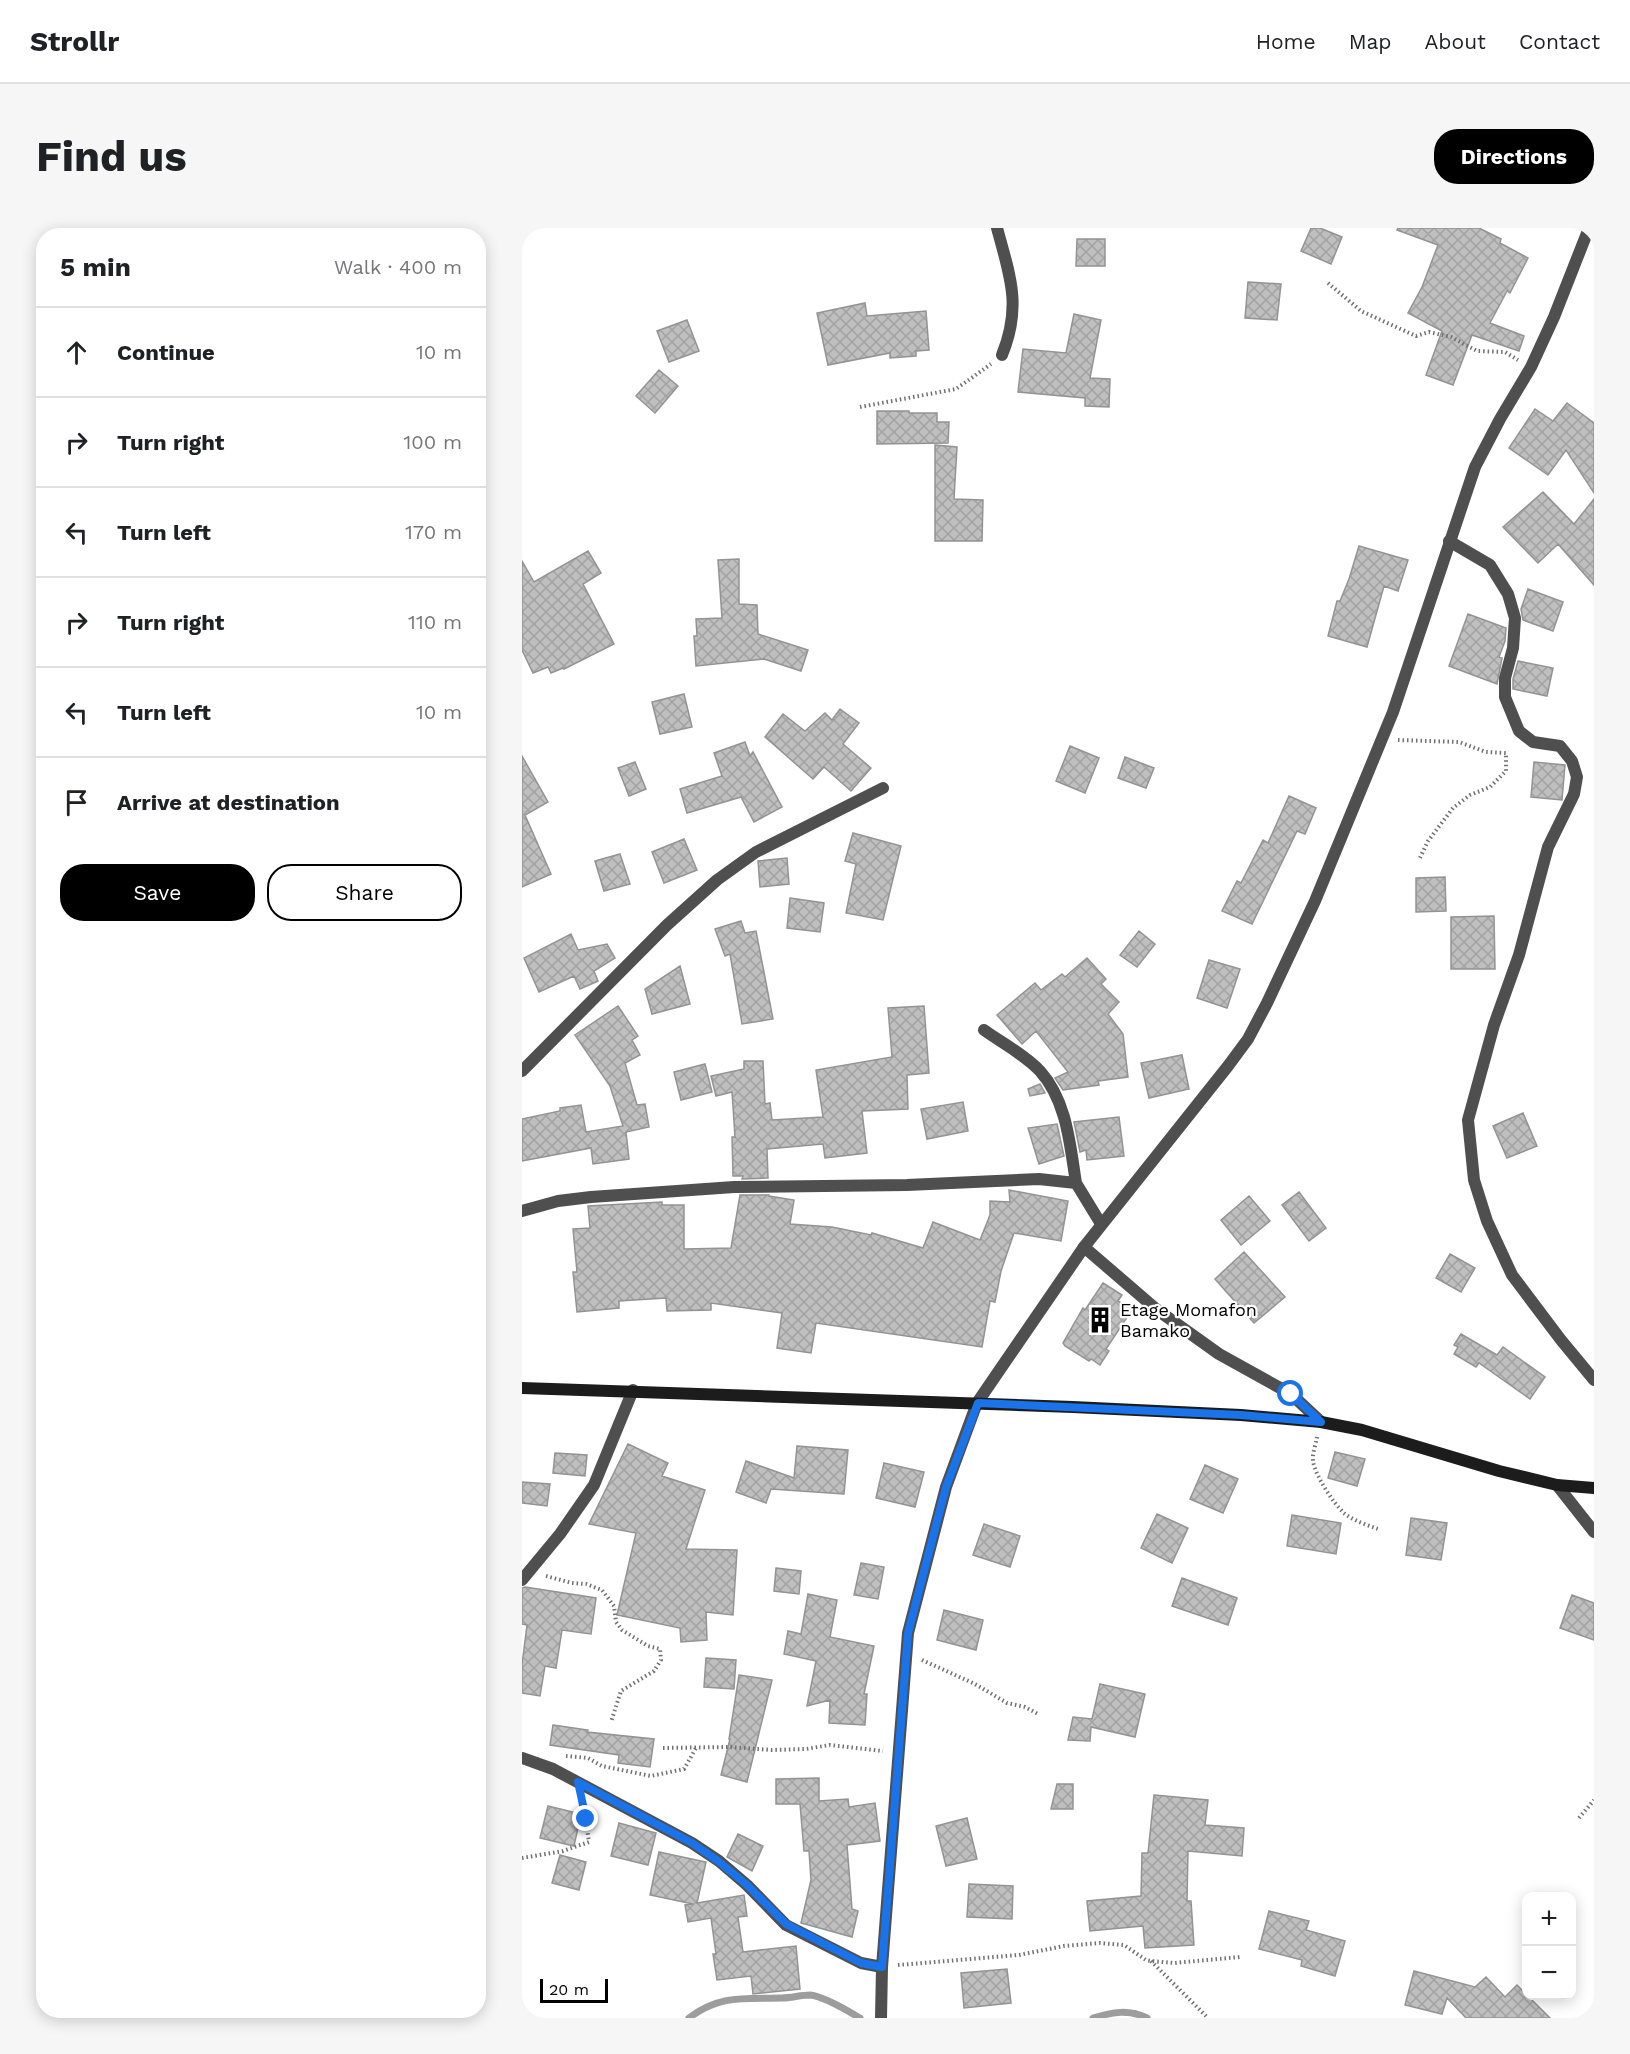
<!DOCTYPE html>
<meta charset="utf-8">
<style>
:root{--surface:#fff;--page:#f6f6f6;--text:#202124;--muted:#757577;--line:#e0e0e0;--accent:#000}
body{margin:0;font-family:"Work Sans",sans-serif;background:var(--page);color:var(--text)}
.controls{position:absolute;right:18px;bottom:18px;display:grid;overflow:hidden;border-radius:12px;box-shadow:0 3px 15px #0003}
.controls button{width:54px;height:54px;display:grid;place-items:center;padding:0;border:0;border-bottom:2px solid var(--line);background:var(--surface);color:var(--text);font:30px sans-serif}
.scale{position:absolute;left:18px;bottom:15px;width:68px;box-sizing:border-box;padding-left:6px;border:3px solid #000;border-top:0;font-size:16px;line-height:21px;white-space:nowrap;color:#000;-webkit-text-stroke:4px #fff;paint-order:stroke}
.stop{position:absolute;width:18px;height:18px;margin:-14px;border:4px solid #1a73e8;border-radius:50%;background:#fff}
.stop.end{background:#1a73e8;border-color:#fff;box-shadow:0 2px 6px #0008}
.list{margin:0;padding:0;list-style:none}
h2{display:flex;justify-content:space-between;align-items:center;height:78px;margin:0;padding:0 24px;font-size:26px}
h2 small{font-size:20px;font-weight:400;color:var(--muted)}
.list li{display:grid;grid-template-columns:39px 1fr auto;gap:18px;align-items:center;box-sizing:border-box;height:90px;padding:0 24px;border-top:2px solid var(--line)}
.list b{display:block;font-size:22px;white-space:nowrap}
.list em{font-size:20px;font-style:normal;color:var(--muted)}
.actions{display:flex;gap:12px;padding:18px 24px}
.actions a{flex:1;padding:14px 0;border:2px solid var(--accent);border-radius:24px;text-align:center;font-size:21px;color:var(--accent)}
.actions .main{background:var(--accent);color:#fff}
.icon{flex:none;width:33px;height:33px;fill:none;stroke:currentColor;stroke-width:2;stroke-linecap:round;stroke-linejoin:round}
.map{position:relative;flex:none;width:1072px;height:1790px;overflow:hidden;border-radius:24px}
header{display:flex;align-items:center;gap:36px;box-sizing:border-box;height:84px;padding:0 30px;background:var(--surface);border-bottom:2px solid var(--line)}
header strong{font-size:28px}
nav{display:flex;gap:33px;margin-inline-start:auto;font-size:21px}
.intro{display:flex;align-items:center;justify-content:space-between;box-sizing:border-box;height:144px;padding:0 36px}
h1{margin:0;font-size:42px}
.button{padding:15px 27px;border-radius:24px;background:var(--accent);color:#fff;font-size:21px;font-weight:700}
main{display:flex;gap:36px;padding:0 36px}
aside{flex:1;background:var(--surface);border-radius:24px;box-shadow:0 3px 15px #0003}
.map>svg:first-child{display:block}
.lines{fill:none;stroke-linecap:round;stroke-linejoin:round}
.stream{stroke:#9d9d9d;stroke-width:7}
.building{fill:url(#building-cross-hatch);stroke:#939393;stroke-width:1.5}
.path{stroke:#717171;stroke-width:4;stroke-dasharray:1.5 3;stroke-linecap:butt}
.minor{stroke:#4f4f4f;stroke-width:12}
.tertiary{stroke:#4f4f4f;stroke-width:12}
.secondary{stroke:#1c1c1c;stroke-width:12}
.route{stroke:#1a73e8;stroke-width:8}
.labels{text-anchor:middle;stroke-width:4.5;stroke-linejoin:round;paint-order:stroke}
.poi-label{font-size:18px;fill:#000;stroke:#fff;text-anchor:start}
</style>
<header>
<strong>Strollr</strong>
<nav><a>Home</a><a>Map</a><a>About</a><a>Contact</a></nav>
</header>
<div class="intro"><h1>Find us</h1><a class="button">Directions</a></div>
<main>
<aside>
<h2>5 min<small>Walk · 400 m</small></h2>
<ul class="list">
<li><svg class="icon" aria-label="ahead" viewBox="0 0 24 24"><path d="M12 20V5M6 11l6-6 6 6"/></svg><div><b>Continue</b></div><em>10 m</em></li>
<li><svg class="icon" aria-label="right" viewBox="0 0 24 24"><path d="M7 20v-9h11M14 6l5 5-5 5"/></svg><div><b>Turn right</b></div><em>100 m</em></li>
<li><svg class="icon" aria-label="left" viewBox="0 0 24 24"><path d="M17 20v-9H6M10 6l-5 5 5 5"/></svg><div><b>Turn left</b></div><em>170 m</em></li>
<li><svg class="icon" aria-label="right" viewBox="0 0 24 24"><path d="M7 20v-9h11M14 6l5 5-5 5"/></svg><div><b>Turn right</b></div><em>110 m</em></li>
<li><svg class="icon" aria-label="left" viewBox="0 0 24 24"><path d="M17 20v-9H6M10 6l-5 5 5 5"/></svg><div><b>Turn left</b></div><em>10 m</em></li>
<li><svg class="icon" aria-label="arrive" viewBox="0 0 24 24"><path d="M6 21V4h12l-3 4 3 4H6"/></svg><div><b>Arrive at destination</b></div></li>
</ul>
<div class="actions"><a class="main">Save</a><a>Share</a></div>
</aside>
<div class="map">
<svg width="1072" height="1790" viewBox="0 0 1072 1790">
<defs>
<pattern id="building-cross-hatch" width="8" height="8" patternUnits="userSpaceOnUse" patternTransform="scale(1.5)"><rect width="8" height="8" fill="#bfbfbf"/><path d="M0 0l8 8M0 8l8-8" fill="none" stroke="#a2a2a2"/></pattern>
</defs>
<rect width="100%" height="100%" fill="#fff"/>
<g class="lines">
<!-- stream -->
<path class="stream" d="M 167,1790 C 198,1766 224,1771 260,1770 C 269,1770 279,1767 288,1767 C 302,1768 326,1783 338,1790
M 571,1790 C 590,1784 607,1781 625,1790"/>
</g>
<!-- building -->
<path class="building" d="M 789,0 L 798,0 L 820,9 L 809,36 L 779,23 Z
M 876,0 L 957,0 L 979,11 L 978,15 L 1006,30 L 988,65 L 985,63 L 968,95 L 1002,108 L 997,123 L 950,107 L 931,157 L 904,147 L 920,103 L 886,85 L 900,59 L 916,17 L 875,2 Z
M 555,11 L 583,11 L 583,38 L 554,38 Z
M 726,54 L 759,56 L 755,92 L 723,90 Z
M 343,75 L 345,88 L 404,83 L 407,122 L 394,123 L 394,128 L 368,130 L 368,125 L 306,137 L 295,85 Z
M 552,86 L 579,92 L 568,150 L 588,151 L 587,179 L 563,178 L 563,170 L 496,164 L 501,121 L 544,125 Z
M 165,92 L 177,123 L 147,134 L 135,103 Z
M 137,142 L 156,158 L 133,185 L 114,168 Z
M 1045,175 L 1072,195 L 1072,265 L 1044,222 L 1026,247 L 987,220 L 1013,181 L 1031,193 Z
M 355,183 L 387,183 L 387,185 L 415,185 L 415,194 L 427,194 L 426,215 L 355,216 Z
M 413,217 L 435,219 L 432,271 L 461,272 L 460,313 L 413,313 Z
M 1021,264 L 1052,296 L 1072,271 L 1072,357 L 1036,316 L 1016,335 L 981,299 Z
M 837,318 L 886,332 L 876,363 L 862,358 L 845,419 L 806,408 L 815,373 L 818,373 L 827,351 Z
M 66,323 L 79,345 L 61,356 L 92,416 L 42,441 L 41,440 L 29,445 L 26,439 L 11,445 L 0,422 L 0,333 L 12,354 Z
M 217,331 L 217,376 L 235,377 L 236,406 L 286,422 L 279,443 L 242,431 L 174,438 L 172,408 L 175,408 L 174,391 L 200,390 L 196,332 Z
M 1006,361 L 1041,374 L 1031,403 L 1001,392 L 999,381 Z
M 946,386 L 984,400 L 983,413 L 977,429 L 980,430 L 975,456 L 927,438 Z
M 996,433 L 1031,440 L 1025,468 L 991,461 L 991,451 Z
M 162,466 L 170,499 L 138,506 L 130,474 Z
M 318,481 L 337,495 L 321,516 L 349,540 L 329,563 L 302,539 L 291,551 L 243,509 L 261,486 L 283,503 L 303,485 L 310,492 Z
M 223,514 L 228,528 L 231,524 L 260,579 L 232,594 L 219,569 L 165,585 L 158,561 L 200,548 L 192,525 Z
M 548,518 L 577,530 L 563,565 L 534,553 Z
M 0,528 L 26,574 L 3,587 L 29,646 L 0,659 Z
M 603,529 L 632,540 L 624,560 L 596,550 Z
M 113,534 L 124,561 L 107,568 L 96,540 Z
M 1012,534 L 1043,537 L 1040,572 L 1009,569 Z
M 767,568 L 794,580 L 783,606 L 775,603 L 730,696 L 700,683 L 715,653 L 719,655 L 741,612 L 746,615 Z
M 331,605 L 379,618 L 361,692 L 324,685 L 334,636 L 323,633 Z
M 162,611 L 175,642 L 142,655 L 130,624 Z
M 98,626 L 108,656 L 82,663 L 73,633 Z
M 265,630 L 267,656 L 238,659 L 236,633 Z
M 923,649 L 924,683 L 894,684 L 894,650 Z
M 268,670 L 302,675 L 298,704 L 265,700 Z
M 972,688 L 973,741 L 929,741 L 929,689 Z
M 219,693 L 223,705 L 234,703 L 251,791 L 220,796 L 208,726 L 203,728 L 193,701 Z
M 617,703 L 633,716 L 615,739 L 598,727 Z
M 49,706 L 56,722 L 85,716 L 93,730 L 72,743 L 76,753 L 58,761 L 52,748 L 17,764 L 2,730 Z
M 565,730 L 584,751 L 579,756 L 597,774 L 586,786 L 601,806 L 606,849 L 576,853 L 577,857 L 541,862 L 533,850 L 546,844 L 514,803 L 500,816 L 475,787 L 513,755 L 519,762 L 540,746 L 543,749 Z
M 687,732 L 718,741 L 705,780 L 675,770 Z
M 158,738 L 168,776 L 130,786 L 123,761 Z
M 96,778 L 116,808 L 110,812 L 118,827 L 103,835 L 115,877 L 123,876 L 127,899 L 104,904 L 107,931 L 71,936 L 69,920 L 0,933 L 0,891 L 38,883 L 38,880 L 59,877 L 64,904 L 101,898 L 88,858 L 53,807 Z
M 402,778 L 407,845 L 385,847 L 386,881 L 340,883 L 345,925 L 303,930 L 301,916 L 245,921 L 246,950 L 220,951 L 221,948 L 211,948 L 210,909 L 213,909 L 210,864 L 194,868 L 189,848 L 222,841 L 222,833 L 241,833 L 243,876 L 248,875 L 250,892 L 301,889 L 294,842 L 370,829 L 366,780 Z
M 660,827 L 667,861 L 627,870 L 619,835 Z
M 183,836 L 190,864 L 159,872 L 152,844 Z
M 518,856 L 523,865 L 508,868 L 506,861 Z
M 441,874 L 446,903 L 405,911 L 399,881 Z
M 1001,885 L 1015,918 L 985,930 L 971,898 Z
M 597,889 L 602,928 L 565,932 L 564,922 L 558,924 L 552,894 Z
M 535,896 L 542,928 L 517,936 L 506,900 Z
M 487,962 L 546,973 L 539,1013 L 492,1005 L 479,1043 L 473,1074 L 468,1073 L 460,1119 L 294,1095 L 289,1125 L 255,1120 L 260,1085 L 189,1075 L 189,1082 L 145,1083 L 144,1070 L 97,1073 L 97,1080 L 55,1084 L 51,1044 L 55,1044 L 51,1001 L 68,1000 L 66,978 L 140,974 L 140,977 L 162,977 L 162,1021 L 209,1020 L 218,967 L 247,967 L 247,968 L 272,972 L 268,996 L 310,999 L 349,1007 L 350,1005 L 401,1020 L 411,994 L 458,1012 L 468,987 L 468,973 L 488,974 Z
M 777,964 L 804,1000 L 787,1013 L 760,977 Z
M 727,968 L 748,993 L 719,1017 L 699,992 Z
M 722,1024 L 763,1069 L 732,1095 L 693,1051 Z
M 928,1026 L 953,1040 L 939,1064 L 914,1050 Z
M 581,1055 L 600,1067 L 596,1073 L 610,1082 L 584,1121 L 587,1123 L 578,1137 L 569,1131 L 567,1133 L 543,1118 L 541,1115 L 561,1080 L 563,1082 Z
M 939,1106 L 975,1127 L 981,1119 L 1023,1149 L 1008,1171 L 957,1135 L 954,1139 L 932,1126 L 936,1119 L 932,1117 Z
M 106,1216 L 146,1235 L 140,1248 L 183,1262 L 164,1321 L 215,1322 L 211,1387 L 184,1384 L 185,1412 L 159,1414 L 158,1400 L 95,1387 L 114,1305 L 67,1296 Z
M 275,1218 L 326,1222 L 322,1266 L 249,1261 L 244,1275 L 214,1264 L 224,1233 L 272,1250 Z
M 813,1224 L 843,1231 L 835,1258 L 806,1250 Z
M 33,1225 L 65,1227 L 63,1248 L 31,1245 Z
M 362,1235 L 402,1244 L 393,1279 L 354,1270 Z
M 683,1237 L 716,1251 L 701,1285 L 668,1271 Z
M 0,1254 L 28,1256 L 25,1278 L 0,1275 Z
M 635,1286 L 666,1300 L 650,1335 L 619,1320 Z
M 770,1287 L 819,1295 L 814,1326 L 765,1318 Z
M 889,1290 L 925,1295 L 919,1332 L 884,1327 Z
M 462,1296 L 498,1308 L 488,1339 L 451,1327 Z
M 339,1335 L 362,1339 L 356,1371 L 332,1367 Z
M 254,1340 L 279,1343 L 277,1366 L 252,1363 Z
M 660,1350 L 715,1370 L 706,1397 L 650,1378 Z
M 3,1359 L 74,1370 L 69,1406 L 40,1402 L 34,1440 L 23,1438 L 18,1468 L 0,1465 L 0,1437 L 5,1397 L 0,1396 L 0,1360 Z
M 286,1366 L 315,1372 L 308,1409 L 352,1418 L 342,1466 L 345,1466 L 343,1497 L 307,1495 L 308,1472 L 285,1478 L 294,1433 L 262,1426 L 266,1403 L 279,1406 Z
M 1050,1367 L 1072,1375 L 1072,1412 L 1038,1400 Z
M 422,1382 L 461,1392 L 454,1422 L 415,1412 Z
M 184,1430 L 214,1432 L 212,1461 L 182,1459 Z
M 217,1447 L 250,1452 L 225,1554 L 199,1547 L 208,1511 L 207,1511 Z
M 578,1456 L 623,1466 L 613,1509 L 569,1499 L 568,1513 L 546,1512 L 551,1489 L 570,1491 Z
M 31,1497 L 66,1502 L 65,1504 L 132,1511 L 128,1539 L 96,1535 L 97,1527 L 28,1517 Z
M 297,1550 L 297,1573 L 326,1571 L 327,1579 L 353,1575 L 358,1613 L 325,1617 L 330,1681 L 336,1683 L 330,1709 L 279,1695 L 289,1652 L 287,1623 L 282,1623 L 278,1576 L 254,1576 L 254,1551 Z
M 535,1556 L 551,1556 L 551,1581 L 529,1581 Z
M 632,1567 L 686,1572 L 683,1597 L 722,1600 L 720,1628 L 666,1623 L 665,1673 L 669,1673 L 672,1717 L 623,1720 L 621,1698 L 568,1703 L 565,1673 L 619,1668 L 620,1625 L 626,1625 Z
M 26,1578 L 59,1586 L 52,1618 L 18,1610 Z
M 445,1590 L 455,1631 L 424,1638 L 414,1598 Z
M 97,1595 L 134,1605 L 126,1637 L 89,1628 Z
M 216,1606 L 241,1618 L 230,1643 L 205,1629 Z
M 137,1624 L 184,1634 L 175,1675 L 222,1667 L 225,1688 L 216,1689 L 221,1724 L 274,1718 L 278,1761 L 231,1766 L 229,1748 L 195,1752 L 191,1726 L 194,1726 L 189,1690 L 166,1694 L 163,1677 L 171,1676 L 128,1667 Z
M 38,1627 L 64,1634 L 57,1662 L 30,1655 Z
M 447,1656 L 491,1658 L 490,1691 L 445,1689 Z
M 747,1683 L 787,1693 L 784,1702 L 823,1713 L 813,1748 L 779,1738 L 780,1732 L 737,1721 Z
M 485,1741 L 489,1775 L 442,1780 L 439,1745 Z
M 892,1743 L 953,1759 L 964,1749 L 983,1769 L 995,1757 L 1028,1790 L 944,1790 L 925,1770 L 920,1786 L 883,1777 Z"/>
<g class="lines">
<!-- path -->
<path class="path" d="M 806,55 L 839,83 L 894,108 L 907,104 L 929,109 L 955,123 L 983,124 L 996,132
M 338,179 L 434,161 L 469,136
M 876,512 L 937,514 L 964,524 L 984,525 L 984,543 L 968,559 L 948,567 L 931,580 L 906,613 L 897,632
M 795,1209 C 794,1216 790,1226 791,1233 C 793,1247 811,1275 822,1285 C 832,1293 845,1297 856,1301
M 24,1348 L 50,1355 L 64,1356 L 80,1362 L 92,1378 L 94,1394 L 100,1402 L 126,1418 L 138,1421 L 139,1432 L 132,1443 L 99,1463 L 89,1494
M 400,1432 L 453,1456 L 485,1475 L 503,1479 L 516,1486
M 141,1520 L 208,1519 L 250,1522 L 284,1521 L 308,1517 L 361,1523
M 44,1528 L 66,1530 L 80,1538 L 129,1548 L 162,1541 L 174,1520
M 1057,1590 L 1072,1572
M 0,1630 L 41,1623 L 67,1614 L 61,1575
M 629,1733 L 686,1790
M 376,1737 L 497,1727 L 542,1718 L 578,1715 L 602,1717 L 624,1732 L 629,1733 L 652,1735 L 718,1729"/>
<!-- minor -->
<path class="minor" d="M 475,0 C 488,48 500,78 480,127
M 927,313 L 968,337 L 986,366 L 993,390 L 991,420 L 983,450 L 983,469 L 997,503 L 1011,514 L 1038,518 L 1050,533 L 1055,549 L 1052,566 L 1026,619 L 997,727 L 972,797 L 946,892 L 952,952 L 965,993 L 990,1047 L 1039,1112 L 1072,1152
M 462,802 C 480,815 502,826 518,843 C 545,873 548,917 554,955
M 0,843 L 145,697 L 195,652 L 234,624 L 361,560
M 0,983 L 36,973 L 69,969 L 212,959 L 385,957 L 517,951 L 554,955 L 579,996
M 562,1019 L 634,1081 L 697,1126 L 769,1166 L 799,1194
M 1035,1257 L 1072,1304
M 0,1352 L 38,1306 L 72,1257 L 111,1162
M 0,1530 L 31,1541 L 170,1615 L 197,1633 L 225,1657 L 264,1697 L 339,1735 L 360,1739"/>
<!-- tertiary -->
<path class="tertiary" d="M 359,1790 L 360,1739 L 386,1405 L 424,1259 L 455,1175 L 562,1019 L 706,838 L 726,811 L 745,775 L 793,673 L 871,484 L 953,239 L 978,191 L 1009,139 L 1032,89 L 1067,0"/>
<!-- secondary -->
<path class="secondary" d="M 0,1160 L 551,1179 L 719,1187 L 799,1194 L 840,1202 L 977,1243 L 1035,1257 L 1072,1260"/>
</g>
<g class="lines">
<!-- route -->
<path class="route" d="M 64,1591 L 56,1554 L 170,1615 L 196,1633 L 225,1657 L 264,1696 L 339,1735 L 360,1739 L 386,1405 L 424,1259 L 456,1175 L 719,1187 L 799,1194 L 769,1166"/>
</g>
<!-- icons -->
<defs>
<g id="building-bare" transform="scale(2.07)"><path d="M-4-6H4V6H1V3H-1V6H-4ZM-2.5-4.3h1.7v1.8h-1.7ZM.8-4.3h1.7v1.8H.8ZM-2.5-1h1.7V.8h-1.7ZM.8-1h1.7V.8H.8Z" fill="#000" stroke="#fff" stroke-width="2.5" paint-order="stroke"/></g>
</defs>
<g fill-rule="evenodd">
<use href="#building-bare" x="578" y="1092"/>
</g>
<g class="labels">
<!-- poi labels -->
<g class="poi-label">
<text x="598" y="1088">Etage Momafon<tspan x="598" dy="21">Bamako</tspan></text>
</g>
</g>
</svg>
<div class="controls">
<button>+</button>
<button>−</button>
</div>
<div class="scale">20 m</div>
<div class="stop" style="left:769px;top:1166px"></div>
<div class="stop end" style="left:64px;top:1591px"></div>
</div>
</main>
